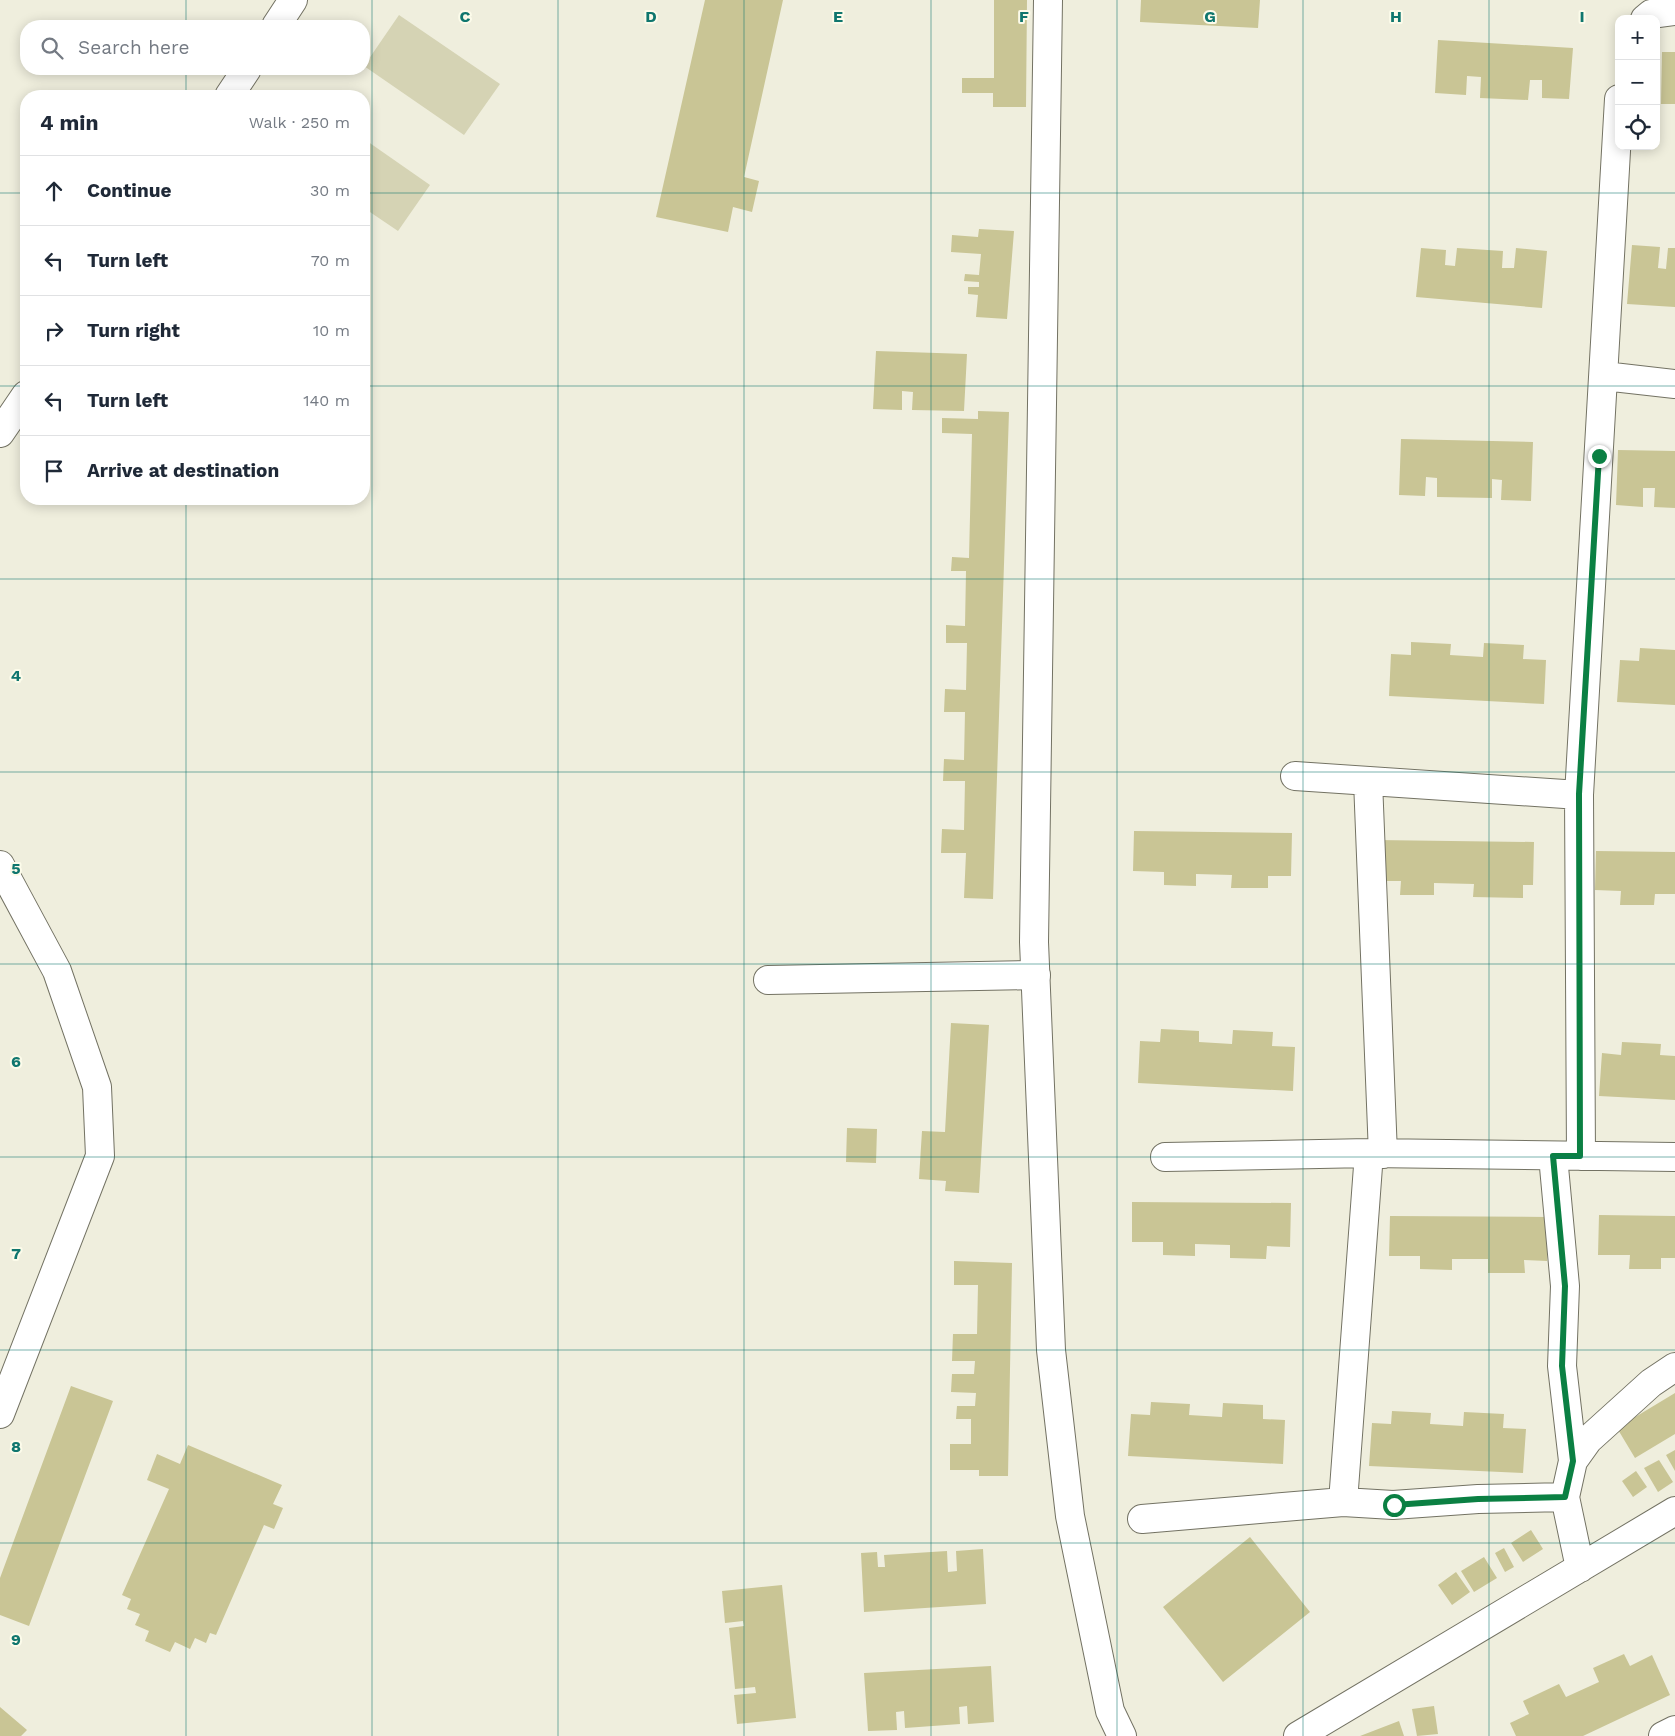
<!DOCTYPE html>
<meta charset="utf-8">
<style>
:root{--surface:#fff;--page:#f6f6f7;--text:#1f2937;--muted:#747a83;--line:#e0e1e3}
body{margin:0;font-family:"Work Sans",sans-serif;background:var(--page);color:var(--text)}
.controls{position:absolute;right:15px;top:15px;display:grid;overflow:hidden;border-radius:10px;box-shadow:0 2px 12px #0003}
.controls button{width:45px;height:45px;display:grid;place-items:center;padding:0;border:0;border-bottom:1px solid var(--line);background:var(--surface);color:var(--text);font:25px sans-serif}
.stop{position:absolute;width:15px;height:15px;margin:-11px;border:4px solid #0b8043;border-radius:50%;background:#fff}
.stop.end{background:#0b8043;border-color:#fff;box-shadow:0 1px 5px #0008}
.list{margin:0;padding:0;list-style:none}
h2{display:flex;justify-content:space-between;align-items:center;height:65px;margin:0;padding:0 20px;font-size:21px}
h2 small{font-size:16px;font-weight:400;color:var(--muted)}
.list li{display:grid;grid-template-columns:32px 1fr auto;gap:15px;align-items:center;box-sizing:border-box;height:70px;padding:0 20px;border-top:1px solid var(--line)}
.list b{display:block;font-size:19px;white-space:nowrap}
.list em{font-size:16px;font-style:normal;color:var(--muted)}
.icon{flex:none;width:28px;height:28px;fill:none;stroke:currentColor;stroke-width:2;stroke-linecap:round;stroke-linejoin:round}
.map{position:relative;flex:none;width:1675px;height:1736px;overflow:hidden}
.search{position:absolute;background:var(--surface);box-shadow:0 2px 12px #0003;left:20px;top:20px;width:350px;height:55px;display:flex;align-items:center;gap:12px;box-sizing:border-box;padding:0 18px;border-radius:20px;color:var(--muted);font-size:19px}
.panel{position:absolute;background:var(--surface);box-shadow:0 2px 12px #0003;left:20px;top:90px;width:350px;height:415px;border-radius:20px}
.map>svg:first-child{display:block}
.pitch{fill:#d5d3b4}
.building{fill:#c9c595}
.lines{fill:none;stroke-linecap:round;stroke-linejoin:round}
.street-casing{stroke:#737263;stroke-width:30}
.secondary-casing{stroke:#737263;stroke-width:30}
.street{stroke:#fff;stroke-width:28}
.secondary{stroke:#fff;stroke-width:28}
.route{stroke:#0b8043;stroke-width:6}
.grid{fill:none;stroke:#0f766e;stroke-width:1;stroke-opacity:0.55}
.grid-label{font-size:16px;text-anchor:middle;font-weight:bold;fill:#0f766e;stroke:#fcfbea;stroke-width:4;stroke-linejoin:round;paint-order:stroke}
</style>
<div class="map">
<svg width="1675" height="1736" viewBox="0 0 1675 1736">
<rect width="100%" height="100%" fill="#efeedd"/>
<!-- pitch -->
<path class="pitch" d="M 399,15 L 500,84 L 464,135 L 364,66 Z
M 364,139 L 430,185 L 398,231 L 364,208 Z"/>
<!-- building -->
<path class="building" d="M 705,0 L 783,0 L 744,177 L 759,181 L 752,212 L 733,207 L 728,232 L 656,217 Z
M 994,0 L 1027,0 L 1026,107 L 993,107 L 993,93 L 962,93 L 962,78 L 994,78 Z
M 1141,0 L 1260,0 L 1258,28 L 1140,22 Z
M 1438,40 L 1573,48 L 1569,99 L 1542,98 L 1542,80 L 1530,80 L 1528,100 L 1480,98 L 1481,77 L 1467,76 L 1466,95 L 1435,93 Z
M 1662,52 L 1675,52 L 1675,104 L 1661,104 Z
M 979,229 L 1014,231 L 1007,319 L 976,317 L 978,295 L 968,294 L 968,287 L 979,287 L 979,282 L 964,281 L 965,274 L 979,275 L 981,254 L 951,252 L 952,235 L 978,237 Z
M 1632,245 L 1660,247 L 1658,268 L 1666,269 L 1668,248 L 1675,248 L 1675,307 L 1627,304 Z
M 1421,248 L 1446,250 L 1445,265 L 1455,266 L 1457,248 L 1503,251 L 1502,268 L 1514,268 L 1516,248 L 1547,251 L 1542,308 L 1416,297 Z
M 876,351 L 967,354 L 964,411 L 912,410 L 913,392 L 902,391 L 902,410 L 873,409 Z
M 978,411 L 1009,412 L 993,899 L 964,898 L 966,853 L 941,853 L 942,829 L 964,830 L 965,781 L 943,781 L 944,759 L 964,760 L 965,712 L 944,712 L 945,689 L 966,690 L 967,643 L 946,643 L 946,625 L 965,626 L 966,571 L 951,571 L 952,557 L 969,558 L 972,434 L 942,433 L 942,418 L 978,419 Z
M 1401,439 L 1533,442 L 1531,501 L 1501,500 L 1502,480 L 1492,479 L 1492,498 L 1437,497 L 1437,478 L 1426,477 L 1425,496 L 1399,495 Z
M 1618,450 L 1675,451 L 1675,508 L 1654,507 L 1655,488 L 1643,488 L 1643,507 L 1616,505 Z
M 1411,642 L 1451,644 L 1450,655 L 1483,657 L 1484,643 L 1524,645 L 1523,659 L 1546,660 L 1544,704 L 1389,696 L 1391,654 L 1411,655 Z
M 1640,648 L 1675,650 L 1675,705 L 1617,702 L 1620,660 L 1639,661 Z
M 1134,831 L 1292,833 L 1291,876 L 1268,876 L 1268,888 L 1231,888 L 1232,875 L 1196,874 L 1196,886 L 1164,885 L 1164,872 L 1133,871 Z
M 1376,840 L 1534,842 L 1533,885 L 1523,885 L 1523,898 L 1473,897 L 1474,884 L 1434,883 L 1434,895 L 1400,895 L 1401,881 L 1375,881 Z
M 1596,851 L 1675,852 L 1675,894 L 1655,894 L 1654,905 L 1620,905 L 1621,891 L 1595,890 Z
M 951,1023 L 989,1025 L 979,1193 L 945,1191 L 946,1181 L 919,1179 L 922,1131 L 945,1132 Z
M 1161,1029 L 1199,1031 L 1199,1042 L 1232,1044 L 1233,1030 L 1273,1032 L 1272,1046 L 1295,1047 L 1293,1091 L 1138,1083 L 1140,1041 L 1160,1042 Z
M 1622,1042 L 1661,1044 L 1660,1055 L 1675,1056 L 1675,1100 L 1599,1096 L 1602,1053 L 1621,1055 Z
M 847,1128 L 877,1129 L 876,1163 L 846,1162 Z
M 1132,1202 L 1291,1203 L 1290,1247 L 1267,1246 L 1266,1259 L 1230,1258 L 1230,1245 L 1195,1244 L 1195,1256 L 1163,1255 L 1163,1242 L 1132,1242 Z
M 1599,1215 L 1675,1216 L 1675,1258 L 1661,1258 L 1661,1269 L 1629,1269 L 1630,1255 L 1598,1255 Z
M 1390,1216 L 1548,1217 L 1547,1261 L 1524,1260 L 1525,1273 L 1488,1273 L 1488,1259 L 1452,1259 L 1452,1270 L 1420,1269 L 1420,1256 L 1389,1256 Z
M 954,1261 L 1012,1263 L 1008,1476 L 979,1476 L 979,1470 L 950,1470 L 950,1444 L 971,1444 L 971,1419 L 956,1419 L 957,1406 L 975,1406 L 976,1393 L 951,1392 L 952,1374 L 974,1374 L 975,1361 L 952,1361 L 953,1334 L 977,1334 L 978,1285 L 954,1285 Z
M 71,1386 L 113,1401 L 29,1626 L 0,1615 L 0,1578 Z
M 1675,1393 L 1675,1434 L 1635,1458 L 1617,1428 Z
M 1151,1402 L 1190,1404 L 1189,1415 L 1222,1417 L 1223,1403 L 1263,1405 L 1263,1419 L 1285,1420 L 1283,1464 L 1128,1456 L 1131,1414 L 1150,1415 Z
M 1392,1411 L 1431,1413 L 1430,1424 L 1463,1426 L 1464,1412 L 1504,1414 L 1503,1428 L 1526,1429 L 1523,1473 L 1369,1466 L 1372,1423 L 1391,1424 Z
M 188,1445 L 282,1485 L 273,1504 L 283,1508 L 274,1529 L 264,1525 L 216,1635 L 210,1633 L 206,1643 L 195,1638 L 190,1649 L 175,1642 L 170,1652 L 145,1641 L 149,1631 L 135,1625 L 140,1614 L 127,1609 L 131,1599 L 122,1595 L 169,1489 L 147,1480 L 157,1454 L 180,1464 Z
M 1675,1450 L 1675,1471 L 1666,1455 Z
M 1659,1460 L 1673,1482 L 1658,1492 L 1644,1468 Z
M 1636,1471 L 1647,1487 L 1633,1497 L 1622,1481 Z
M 1531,1530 L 1543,1549 L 1523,1562 L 1511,1543 Z
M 1250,1537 L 1310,1612 L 1223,1682 L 1163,1607 Z
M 1504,1548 L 1514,1567 L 1505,1572 L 1495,1553 Z
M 983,1549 L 986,1604 L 864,1612 L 861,1553 L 877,1552 L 878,1567 L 885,1567 L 884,1555 L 947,1551 L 948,1572 L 957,1571 L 956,1551 Z
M 1484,1557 L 1497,1578 L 1474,1592 L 1461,1571 Z
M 1456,1572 L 1470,1592 L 1452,1605 L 1438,1585 Z
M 782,1585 L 796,1718 L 737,1724 L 734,1695 L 756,1693 L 755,1687 L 735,1689 L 729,1628 L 744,1626 L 743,1621 L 725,1623 L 722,1591 Z
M 1624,1654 L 1630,1666 L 1652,1655 L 1670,1695 L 1583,1736 L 1516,1736 L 1510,1723 L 1529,1714 L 1523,1701 L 1559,1684 L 1566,1697 L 1599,1682 L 1593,1668 Z
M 991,1666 L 994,1722 L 968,1724 L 967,1706 L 959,1707 L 960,1724 L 905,1728 L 904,1711 L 896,1712 L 897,1730 L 868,1731 L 864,1673 Z
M 1434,1706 L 1438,1734 L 1417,1736 L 1412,1709 Z
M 0,1707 L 27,1730 L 21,1736 L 0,1736 Z
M 1399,1721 L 1404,1736 L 1360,1736 Z"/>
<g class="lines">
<!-- street casing -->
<g class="street-casing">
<path id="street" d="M 1645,19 L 1651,14 L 1675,11
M 276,26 L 293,0
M 229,96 L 247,69
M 1604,376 L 1675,384
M 0,433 L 26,395
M 1295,776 L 1579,795
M 1368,781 L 1383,1154
M 0,865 L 57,971 L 97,1087 L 100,1156 L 0,1414
M 768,980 L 1036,975
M 1553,1156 L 1565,1286 L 1562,1366 L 1573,1461
M 1581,1156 L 1579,795 L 1619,99
M 1165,1157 L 1369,1153 L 1675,1157
M 1343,1502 L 1369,1153
M 1142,1519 L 1343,1502 L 1393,1505 L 1478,1499 L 1565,1497
M 1580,1568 L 1565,1497 L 1573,1461 L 1588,1440 L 1651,1383 L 1675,1367
M 1298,1736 L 1675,1511
M 1663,1736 L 1675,1730"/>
</g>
<!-- secondary casing -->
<g class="secondary-casing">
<path id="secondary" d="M 1048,0 L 1034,942 L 1051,1350 L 1070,1516 L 1110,1711 L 1122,1736"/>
</g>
<!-- street -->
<use href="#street" class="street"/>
<!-- secondary -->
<use href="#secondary" class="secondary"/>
</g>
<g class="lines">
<!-- route -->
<path class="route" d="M 1394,1505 L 1478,1499 L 1565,1497 L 1573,1461 L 1562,1366 L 1565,1286 L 1553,1156 L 1580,1156 L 1579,794 L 1599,456"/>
</g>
<!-- grid -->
<path class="grid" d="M 186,0 L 186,26M 372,0 L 372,1736M 558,0 L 558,1736M 744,0 L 744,1736M 931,0 L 931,1736M 1117,0 L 1117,1736M 1303,0 L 1303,1736M 1489,0 L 1489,1736M 186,69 L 186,96M 0,193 L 26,193M 364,193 L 1675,193M 0,386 L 26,386M 364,386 L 1675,386M 186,499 L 186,1736M 0,579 L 1675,579M 0,772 L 1675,772M 0,964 L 1675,964M 0,1157 L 1675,1157M 0,1350 L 1675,1350M 0,1543 L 1675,1543"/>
<g class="grid-label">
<text x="465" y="22">C</text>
<text x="651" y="22">D</text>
<text x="838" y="22">E</text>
<text x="1024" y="22">F</text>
<text x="1210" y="22">G</text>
<text x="1396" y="22">H</text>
<text x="1582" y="22">I</text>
<text x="16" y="681">4</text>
<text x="16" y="874">5</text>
<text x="16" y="1067">6</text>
<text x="16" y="1259">7</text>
<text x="16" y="1452">8</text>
<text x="16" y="1645">9</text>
</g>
</svg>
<div class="controls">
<button>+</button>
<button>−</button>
<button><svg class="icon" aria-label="locate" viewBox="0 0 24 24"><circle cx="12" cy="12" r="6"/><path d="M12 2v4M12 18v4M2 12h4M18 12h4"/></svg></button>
</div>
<div class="stop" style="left:1394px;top:1505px"></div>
<div class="stop end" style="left:1599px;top:456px"></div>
<div class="search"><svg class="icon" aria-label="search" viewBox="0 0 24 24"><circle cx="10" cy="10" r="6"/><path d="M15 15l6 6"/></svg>Search here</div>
<section class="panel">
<h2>4 min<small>Walk · 250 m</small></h2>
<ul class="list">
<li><svg class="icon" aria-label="ahead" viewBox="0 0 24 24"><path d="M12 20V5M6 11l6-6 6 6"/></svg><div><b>Continue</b></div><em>30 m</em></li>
<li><svg class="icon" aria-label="left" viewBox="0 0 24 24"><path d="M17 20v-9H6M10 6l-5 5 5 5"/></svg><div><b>Turn left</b></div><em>70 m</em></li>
<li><svg class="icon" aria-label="right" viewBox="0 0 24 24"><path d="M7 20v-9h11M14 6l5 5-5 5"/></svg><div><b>Turn right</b></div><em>10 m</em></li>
<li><svg class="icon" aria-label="left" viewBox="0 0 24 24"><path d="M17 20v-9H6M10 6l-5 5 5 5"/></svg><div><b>Turn left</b></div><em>140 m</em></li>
<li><svg class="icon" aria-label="arrive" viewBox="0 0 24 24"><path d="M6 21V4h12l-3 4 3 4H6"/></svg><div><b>Arrive at destination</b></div></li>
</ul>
</section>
</div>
